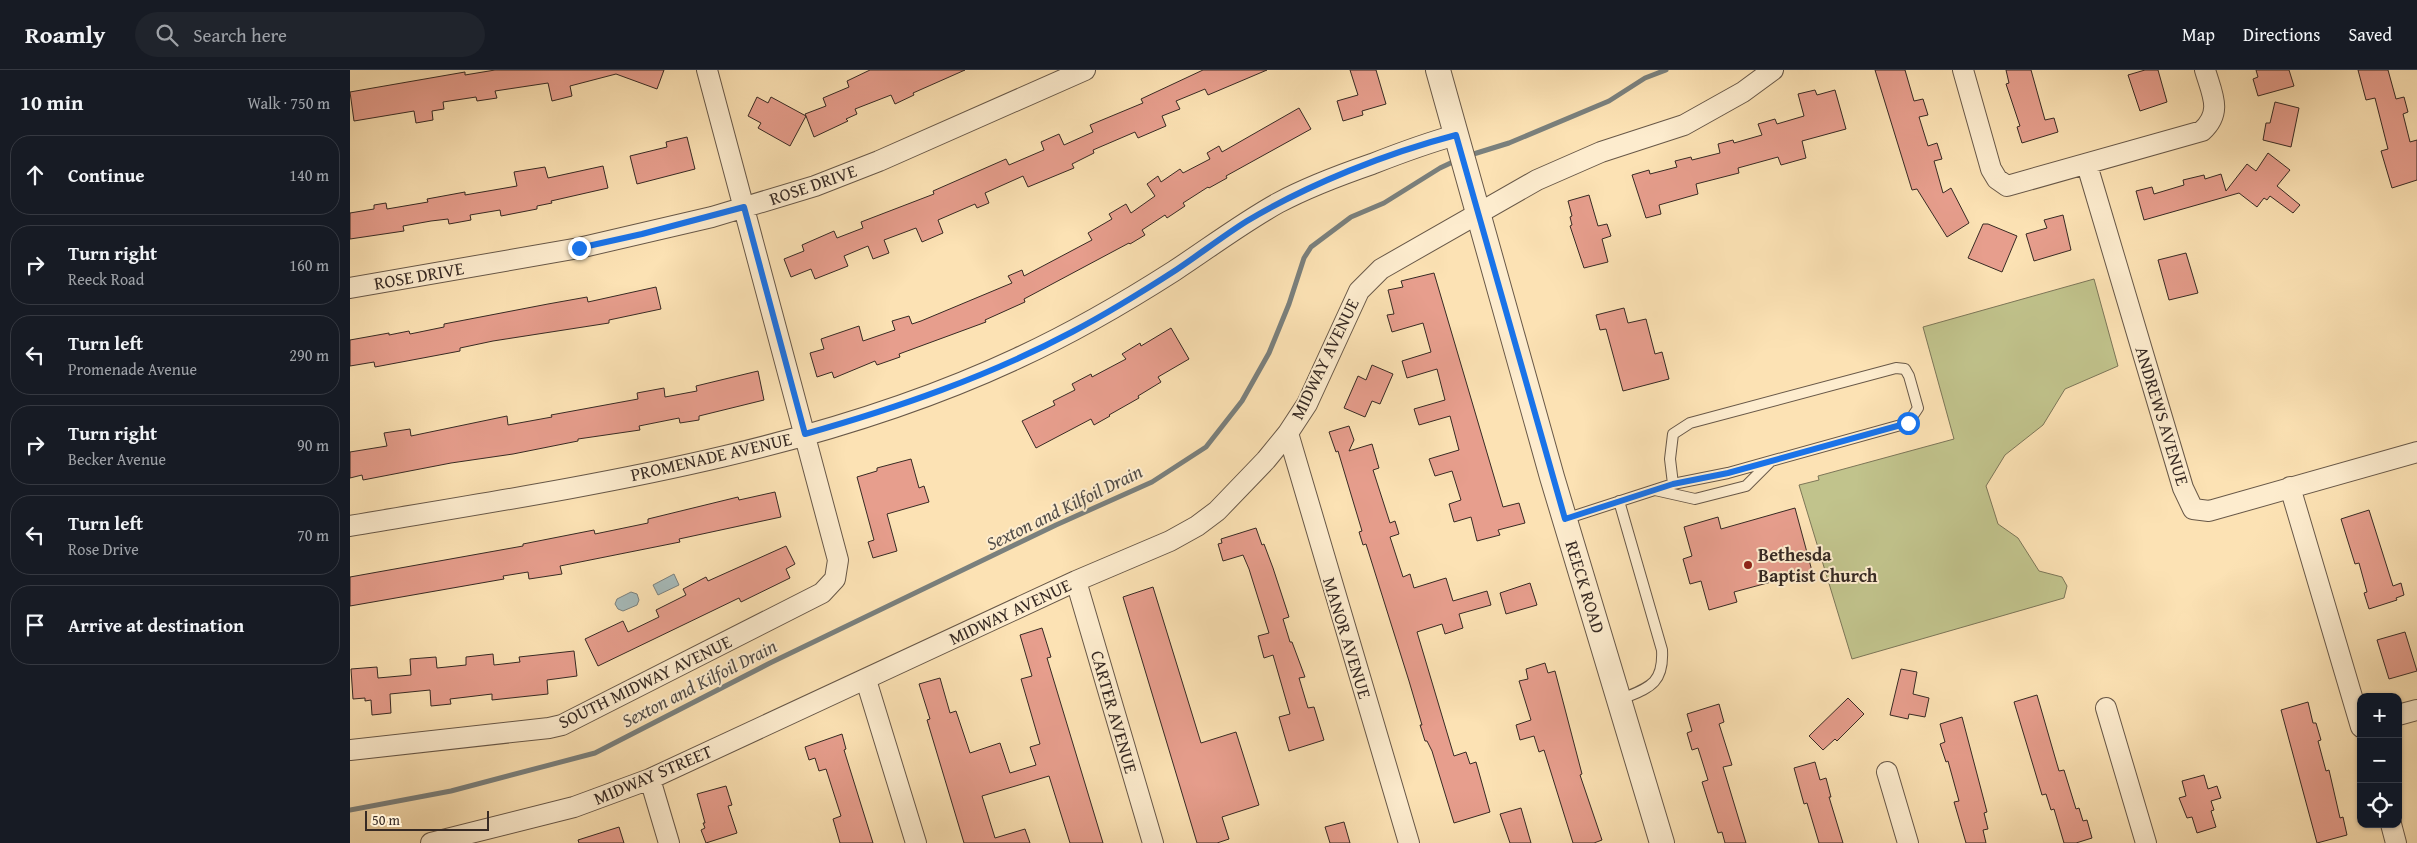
<!DOCTYPE html>
<meta charset="utf-8">
<style>
:root{--surface:#171b24;--page:#20242c;--text:#f1f3f6;--muted:#9ea1a6;--line:#363941}
body{margin:0;font-family:"Gentium Book Plus",serif;background:var(--page);color:var(--text)}
.controls{position:absolute;right:15px;bottom:15px;display:grid;overflow:hidden;border-radius:10px;box-shadow:0 1px 4px #0004}
.controls button{width:45px;height:45px;display:grid;place-items:center;padding:0;border:0;border-bottom:1px solid var(--line);background:var(--surface);color:var(--text);font:25px sans-serif}
.scale{position:absolute;left:15px;bottom:12px;width:124px;box-sizing:border-box;padding-left:5px;border:2px solid #372a24;border-top:0;font-size:14px;line-height:18px;white-space:nowrap;color:#372a24;-webkit-text-stroke:4px #fdecce;paint-order:stroke}
.stop{position:absolute;width:15px;height:15px;margin:-11px;border:4px solid #1a73e8;border-radius:50%;background:#fff}
.stop.end{background:#1a73e8;border-color:#fff;box-shadow:0 1px 5px #0008}
.list{margin:0;padding:0;list-style:none}
h2{display:flex;justify-content:space-between;align-items:center;height:65px;margin:0;padding:0 20px;font-size:21px}
h2 small{font-size:16px;font-weight:400;color:var(--muted)}
.list li{display:grid;grid-template-columns:32px 1fr auto;gap:15px;align-items:center;box-sizing:border-box;height:80px;margin:0 10px 10px;padding:0 10px;border:1px solid var(--line);border-radius:20px}
.list b{display:block;font-size:19px;white-space:nowrap}
.list p{margin:0;font-size:16px;white-space:nowrap;color:var(--muted)}
.list em{font-size:16px;font-style:normal;color:var(--muted)}
.icon{flex:none;width:28px;height:28px;fill:none;stroke:currentColor;stroke-width:2;stroke-linecap:round;stroke-linejoin:round}
.map{position:relative;flex:none;width:2067px;height:773px;overflow:hidden}
header{display:flex;align-items:center;gap:30px;box-sizing:border-box;height:70px;padding:0 25px;background:var(--surface);border-bottom:1px solid var(--line)}
header strong{font-size:24px}
nav{display:flex;gap:28px;margin-inline-start:auto;font-size:18px}
.search{width:350px;height:45px;background:var(--page);display:flex;align-items:center;gap:12px;box-sizing:border-box;padding:0 18px;border-radius:28px;color:var(--muted);font-size:19px}
main{display:flex}
aside{flex:1;background:var(--surface)}
.map>svg:first-child{display:block}
.green{fill:#c1c38c;stroke:#7c7658}
.water{fill:#a6bab9;stroke:#7a807d}
.lines{fill:none;stroke-linecap:round;stroke-linejoin:round}
.stream{stroke:#7a807d;stroke-width:5}
.building{fill:#e79e8d;stroke:#372a24}
.service-casing{stroke:#685848;stroke-width:12}
.minor-casing{stroke:#685848;stroke-width:22}
.tertiary-casing{stroke:#685848;stroke-width:26}
.service{stroke:#fdecce;stroke-width:10}
.minor{stroke:#fdecce;stroke-width:20}
.tertiary{stroke:#fdecce;stroke-width:24}
.route{stroke:#1a73e8;stroke-width:6}
.poi-dot{fill:#8f2418;stroke:#fdecce;stroke-width:2}
.labels{text-anchor:middle;stroke-width:4;stroke-linejoin:round;paint-order:stroke}
.street-label{font-size:18px;fill:#372a24;stroke:#fdecce}
.poi-label{font-size:18px;font-weight:bold;fill:#372a24;stroke:#fdecce;text-anchor:start}
.water-label{font-size:19px;font-style:italic;fill:#534e49;stroke:#fdecce}
</style>
<header>
<strong>Roamly</strong>
<div class="search"><svg class="icon" aria-label="search" viewBox="0 0 24 24"><circle cx="10" cy="10" r="6"/><path d="M15 15l6 6"/></svg>Search here</div>
<nav><a>Map</a><a>Directions</a><a>Saved</a></nav>
</header>
<main>
<aside>
<h2>10 min<small>Walk · 750 m</small></h2>
<ul class="list">
<li><svg class="icon" aria-label="ahead" viewBox="0 0 24 24"><path d="M12 20V5M6 11l6-6 6 6"/></svg><div><b>Continue</b></div><em>140 m</em></li>
<li><svg class="icon" aria-label="right" viewBox="0 0 24 24"><path d="M7 20v-9h11M14 6l5 5-5 5"/></svg><div><b>Turn right</b><p>Reeck Road</p></div><em>160 m</em></li>
<li><svg class="icon" aria-label="left" viewBox="0 0 24 24"><path d="M17 20v-9H6M10 6l-5 5 5 5"/></svg><div><b>Turn left</b><p>Promenade Avenue</p></div><em>290 m</em></li>
<li><svg class="icon" aria-label="right" viewBox="0 0 24 24"><path d="M7 20v-9h11M14 6l5 5-5 5"/></svg><div><b>Turn right</b><p>Becker Avenue</p></div><em>90 m</em></li>
<li><svg class="icon" aria-label="left" viewBox="0 0 24 24"><path d="M17 20v-9H6M10 6l-5 5 5 5"/></svg><div><b>Turn left</b><p>Rose Drive</p></div><em>70 m</em></li>
<li><svg class="icon" aria-label="arrive" viewBox="0 0 24 24"><path d="M6 21V4h12l-3 4 3 4H6"/></svg><div><b>Arrive at destination</b></div></li>
</ul>
</aside>
<div class="map">
<svg width="2067" height="773" viewBox="0 0 2067 773">
<rect width="100%" height="100%" fill="#fce2b4"/>
<filter id="stains"><feTurbulence type="fractalNoise" baseFrequency=".004" numOctaves="4"/><feColorMatrix values="0 0 0 0 .2 0 0 0 0 .09 0 0 0 0 .02 0 0 0 .5 -.17"/></filter>
<radialGradient id="worn" r=".72"><stop offset=".6" stop-color="#630" stop-opacity="0"/><stop offset="1" stop-color="#630" stop-opacity=".3"/></radialGradient>
<!-- green -->
<path class="green" d="M 1744,209 L 1768,296 L 1715,319 L 1693,355 L 1655,385 L 1636,416 L 1648,454 L 1668,468 L 1689,501 L 1712,507 L 1717,516 L 1714,528 L 1502,589 L 1449,415 L 1469,410 L 1468,406 L 1604,369 L 1573,257 Z"/>
<!-- water -->
<path class="water" d="M 324,504 L 329,515 L 308,525 L 303,515 Z
M 281,522 L 287,524 L 289,530 L 287,535 L 273,541 L 268,539 L 265,534 L 267,529 Z"/>
<g class="lines">
<!-- stream -->
<path class="stream" d="M 1117,86 L 1159,73 L 1259,31 L 1295,8 L 1316,0
M 0,740 L 101,721 L 245,683 L 420,593 L 706,455 L 802,412 L 856,377 L 892,331 L 919,283 L 939,234 L 954,188 L 961,177 L 1001,147 L 1034,133 L 1090,98 L 1107,90"/>
</g>
<!-- building -->
<path class="building" d="M 145,0 L 314,0 L 307,19 L 266,4 L 220,16 L 222,26 L 202,31 L 198,13 L 145,21 L 147,28 L 127,31 L 126,27 L 93,32 L 94,39 L 82,41 L 83,50 L 66,53 L 64,41 L 4,51 L 0,22 L 115,2 L 115,5 Z
M 520,0 L 615,0 L 563,23 L 564,25 L 545,34 L 541,25 L 505,39 L 507,44 L 496,49 L 498,51 L 464,67 L 456,46 L 440,76 L 408,58 L 411,53 L 398,46 L 407,27 L 418,33 L 421,27 L 456,46 L 455,44 L 476,36 L 473,28 L 499,17 L 497,11 Z
M 853,0 L 917,0 L 858,25 L 855,19 L 826,31 L 830,39 L 812,46 L 816,56 L 788,68 L 785,62 L 743,80 L 744,83 L 722,94 L 724,98 L 678,117 L 673,106 L 635,123 L 639,133 L 627,138 L 625,134 L 588,150 L 593,163 L 572,172 L 566,158 L 534,170 L 539,183 L 523,189 L 518,176 L 494,186 L 498,196 L 465,209 L 461,199 L 441,207 L 434,189 L 454,181 L 452,175 L 484,161 L 487,168 L 513,158 L 511,152 L 584,124 L 583,121 L 656,89 L 659,95 L 694,80 L 691,72 L 709,64 L 714,75 L 743,62 L 740,55 L 793,33 L 791,29 Z
M 1000,0 L 1026,0 L 1036,34 L 1012,41 L 1013,45 L 993,51 L 987,31 L 1008,25 Z
M 1525,0 L 1555,0 L 1564,31 L 1573,29 L 1578,45 L 1569,47 L 1578,76 L 1587,73 L 1592,89 L 1584,91 L 1593,123 L 1601,118 L 1619,153 L 1597,167 L 1567,119 L 1562,120 Z
M 1656,0 L 1681,0 L 1695,50 L 1704,48 L 1708,62 L 1672,73 L 1667,57 L 1670,56 L 1656,14 L 1659,13 Z
M 1795,0 L 1808,0 L 1817,32 L 1790,41 L 1778,5 Z
M 1906,0 L 1939,0 L 1944,16 L 1908,26 L 1903,9 L 1908,7 Z
M 2008,0 L 2038,0 L 2046,29 L 2054,27 L 2058,42 L 2053,44 L 2060,72 L 2067,70 L 2067,110 L 2042,118 L 2031,81 L 2038,79 L 2025,28 L 2016,30 Z
M 1465,20 L 1467,25 L 1485,20 L 1496,59 L 1452,71 L 1456,88 L 1431,95 L 1428,87 L 1388,98 L 1389,103 L 1346,114 L 1348,124 L 1309,135 L 1311,144 L 1296,148 L 1282,105 L 1299,100 L 1300,104 L 1327,97 L 1325,91 L 1341,87 L 1342,90 L 1370,83 L 1368,74 L 1383,70 L 1384,73 L 1412,65 L 1408,54 L 1425,49 L 1427,54 L 1454,46 L 1448,24 Z
M 1925,32 L 1949,38 L 1941,77 L 1913,70 L 1916,53 L 1920,53 Z
M 949,38 L 961,59 L 876,106 L 877,108 L 859,118 L 858,117 L 833,133 L 835,136 L 817,148 L 815,145 L 792,160 L 795,165 L 780,174 L 779,173 L 674,229 L 675,232 L 635,250 L 636,252 L 549,284 L 550,287 L 527,295 L 525,291 L 484,308 L 482,302 L 467,307 L 460,283 L 474,279 L 471,269 L 509,256 L 513,271 L 545,260 L 542,251 L 559,246 L 562,254 L 571,251 L 662,213 L 658,206 L 672,200 L 674,206 L 742,170 L 738,163 L 762,149 L 759,144 L 776,134 L 781,143 L 805,126 L 797,114 L 808,106 L 811,112 L 830,99 L 833,103 L 860,89 L 857,83 L 869,76 L 872,82 Z
M 337,67 L 345,99 L 287,114 L 280,86 L 317,77 L 316,72 Z
M 1918,83 L 1940,100 L 1927,116 L 1950,135 L 1943,143 L 1920,126 L 1917,130 L 1914,128 L 1907,137 L 1889,123 L 1794,150 L 1786,121 L 1802,117 L 1804,124 L 1834,115 L 1833,110 L 1854,105 L 1855,109 L 1871,104 L 1876,121 L 1897,94 L 1906,101 Z
M 253,96 L 258,118 L 201,131 L 202,133 L 187,136 L 187,139 L 151,146 L 150,140 L 120,145 L 121,150 L 99,154 L 98,149 L 81,151 L 53,156 L 54,161 L 0,169 L 0,143 L 24,139 L 24,135 L 36,133 L 37,139 L 78,132 L 77,129 L 115,122 L 115,125 L 167,116 L 164,102 L 195,97 L 198,108 Z
M 1239,125 L 1248,156 L 1257,154 L 1261,166 L 1252,169 L 1258,192 L 1234,198 L 1220,156 L 1222,155 L 1220,147 L 1222,146 L 1218,131 Z
M 1713,145 L 1721,180 L 1684,191 L 1676,164 L 1697,158 L 1694,150 Z
M 1633,154 L 1638,154 L 1667,166 L 1652,202 L 1618,188 Z
M 1836,183 L 1848,223 L 1819,230 L 1808,190 Z
M 1084,203 L 1153,437 L 1169,433 L 1175,453 L 1148,460 L 1150,465 L 1127,471 L 1121,447 L 1104,452 L 1099,434 L 1111,430 L 1102,401 L 1085,406 L 1079,389 L 1109,380 L 1100,346 L 1069,355 L 1064,339 L 1095,330 L 1087,299 L 1057,308 L 1052,291 L 1081,282 L 1073,253 L 1042,262 L 1037,245 L 1044,244 L 1038,220 L 1053,217 L 1051,211 Z
M 306,217 L 311,239 L 259,250 L 259,253 L 143,271 L 110,278 L 110,281 L 25,297 L 24,292 L 0,296 L 0,270 L 39,263 L 39,265 L 59,261 L 60,264 L 94,257 L 94,254 L 198,234 L 237,227 L 238,232 Z
M 1274,238 L 1278,253 L 1296,249 L 1305,284 L 1312,282 L 1319,309 L 1273,321 L 1256,259 L 1250,260 L 1246,245 Z
M 821,258 L 839,289 L 808,307 L 811,312 L 788,326 L 789,328 L 759,345 L 760,346 L 744,355 L 741,349 L 686,378 L 672,351 L 705,335 L 703,331 L 725,320 L 722,314 L 741,304 L 742,307 L 776,289 L 772,284 L 790,273 L 791,276 Z
M 1022,295 L 1043,304 L 1030,334 L 1022,331 L 1015,347 L 994,338 L 1008,306 L 1016,310 Z
M 408,301 L 414,330 L 349,346 L 349,350 L 330,353 L 329,348 L 289,356 L 290,360 L 228,369 L 228,371 L 163,384 L 101,393 L 13,410 L 12,405 L 0,408 L 0,382 L 37,376 L 34,363 L 60,359 L 61,366 L 157,346 L 158,355 L 202,347 L 201,345 L 288,329 L 287,323 L 314,318 L 315,327 L 347,321 L 346,316 Z
M 999,356 L 1004,370 L 999,381 L 1022,374 L 1029,398 L 1023,400 L 1040,453 L 1045,451 L 1049,464 L 1040,467 L 1053,507 L 1060,504 L 1064,518 L 1096,508 L 1103,531 L 1137,521 L 1141,535 L 1109,544 L 1113,558 L 1095,564 L 1092,554 L 1067,562 L 1104,686 L 1116,682 L 1120,694 L 1126,692 L 1140,742 L 1104,753 L 1082,681 L 1077,671 L 1075,671 L 1070,655 L 1072,655 L 1059,611 L 1016,474 L 1013,475 L 1009,462 L 1012,461 L 988,381 L 986,382 L 979,362 Z
M 561,389 L 569,418 L 574,416 L 579,432 L 537,444 L 547,481 L 523,488 L 518,472 L 524,470 L 507,407 L 527,401 L 527,398 Z
M 425,422 L 431,447 L 329,469 L 330,472 L 210,496 L 212,504 L 179,509 L 178,502 L 153,506 L 154,509 L 0,536 L 0,507 L 173,476 L 173,474 L 244,460 L 245,464 L 298,453 L 298,449 L 388,427 L 389,430 Z
M 1445,438 L 1462,501 L 1384,522 L 1387,532 L 1359,540 L 1351,511 L 1340,514 L 1333,489 L 1342,486 L 1334,457 L 1368,447 L 1371,459 Z
M 2019,440 L 2043,516 L 2051,513 L 2054,525 L 2046,528 L 2047,530 L 2019,539 L 2014,523 L 2017,522 L 2009,493 L 2005,494 L 1991,449 Z
M 906,458 L 912,475 L 914,474 L 923,498 L 939,547 L 933,549 L 940,572 L 942,572 L 955,607 L 949,608 L 958,638 L 964,637 L 974,670 L 939,681 L 929,647 L 940,644 L 923,585 L 914,588 L 908,566 L 919,563 L 899,499 L 893,485 L 873,491 L 868,474 L 872,473 L 871,469 Z
M 436,476 L 445,494 L 436,499 L 440,508 L 391,532 L 389,528 L 248,596 L 235,569 L 273,551 L 278,562 L 309,547 L 306,540 L 336,525 L 333,519 L 356,507 L 358,511 Z
M 1180,513 L 1187,535 L 1156,544 L 1150,523 Z
M 803,517 L 851,673 L 886,662 L 909,735 L 872,747 L 879,769 L 867,773 L 847,773 L 773,527 Z
M 692,558 L 701,587 L 697,588 L 753,773 L 720,773 L 699,706 L 632,726 L 645,768 L 675,759 L 680,773 L 614,773 L 577,650 L 580,649 L 569,614 L 590,608 L 600,643 L 606,641 L 620,683 L 650,673 L 660,703 L 686,695 L 680,677 L 690,674 L 671,609 L 682,606 L 670,565 Z
M 2055,562 L 2067,601 L 2039,609 L 2027,570 Z
M 224,581 L 227,606 L 197,610 L 198,624 L 142,630 L 142,624 L 100,629 L 101,634 L 81,636 L 80,620 L 40,624 L 41,643 L 22,645 L 21,630 L 15,631 L 15,628 L 3,629 L 1,599 L 27,597 L 28,608 L 61,605 L 60,589 L 86,587 L 87,598 L 116,595 L 116,587 L 143,584 L 144,595 L 170,592 L 169,587 Z
M 1195,593 L 1198,603 L 1205,601 L 1232,704 L 1230,705 L 1252,770 L 1244,773 L 1223,773 L 1194,680 L 1189,682 L 1184,666 L 1170,670 L 1166,655 L 1181,650 L 1169,611 L 1178,609 L 1176,599 Z
M 1551,599 L 1567,602 L 1563,624 L 1579,628 L 1575,647 L 1559,644 L 1558,649 L 1540,645 Z
M 1687,625 L 1709,701 L 1714,700 L 1726,739 L 1729,738 L 1733,751 L 1737,750 L 1742,768 L 1726,773 L 1714,773 L 1704,739 L 1701,740 L 1696,724 L 1692,725 L 1664,632 Z
M 1498,628 L 1514,644 L 1487,671 L 1485,669 L 1473,680 L 1459,666 Z
M 1958,632 L 1963,653 L 1966,653 L 1971,670 L 1968,671 L 1976,701 L 1979,700 L 1990,748 L 1993,747 L 1997,765 L 1967,773 L 1931,640 Z
M 1369,634 L 1374,652 L 1369,654 L 1382,695 L 1373,697 L 1396,773 L 1375,773 L 1372,762 L 1368,763 L 1352,712 L 1358,710 L 1348,678 L 1342,680 L 1337,663 L 1342,661 L 1337,644 Z
M 1612,647 L 1637,742 L 1634,743 L 1638,759 L 1633,760 L 1636,773 L 1616,773 L 1604,732 L 1609,731 L 1598,691 L 1596,692 L 1590,674 L 1595,672 L 1590,654 Z
M 492,664 L 496,679 L 494,680 L 523,773 L 490,773 L 483,749 L 491,746 L 476,699 L 469,701 L 465,688 L 459,690 L 455,677 Z
M 1465,692 L 1470,710 L 1476,708 L 1481,727 L 1479,727 L 1493,773 L 1469,773 L 1457,733 L 1454,734 L 1444,698 Z
M 1854,705 L 1858,719 L 1867,716 L 1871,728 L 1861,731 L 1864,740 L 1861,741 L 1866,757 L 1847,763 L 1842,747 L 1837,748 L 1829,728 L 1836,726 L 1832,711 Z
M 376,716 L 382,735 L 378,736 L 387,763 L 356,773 L 351,760 L 355,758 L 353,753 L 355,753 L 347,724 Z
M 1171,738 L 1181,773 L 1160,773 L 1150,744 Z
M 994,752 L 1000,773 L 980,773 L 975,757 Z
M 269,757 L 274,773 L 229,773 L 228,770 Z"/>
<g class="lines">
<!-- service casing -->
<g class="service-casing">
<path id="service" d="M 1305,420 L 1345,429 L 1396,416 L 1421,391
M 1215,449 L 1323,414 L 1378,403 L 1558,353 L 1568,338 L 1559,306 L 1555,299 L 1546,298 L 1340,353 L 1323,364 L 1320,389 L 1323,414
M 1269,630 C 1297,618 1314,616 1312,580 L 1269,431"/>
</g>
<!-- minor casing -->
<g class="minor-casing">
<path id="minor" d="M 1613,0 L 1641,99 L 1647,109 L 1657,116 L 1852,61 C 1873,42 1862,24 1855,0
M 1737,95 L 1833,418 L 1843,439 L 1859,441 L 2067,382
M 0,218 L 229,178 L 362,147 L 465,116 L 529,91 L 735,0
M 938,363 L 1059,773
M 1940,417 L 2011,657
M 0,456 C 223,418 461,385 668,288 C 722,263 774,233 824,201 C 859,178 892,153 928,133 C 958,117 990,105 1022,94 C 1050,83 1077,73 1106,65
M 726,511 L 803,773
M 516,610 L 566,773
M 1756,638 L 1796,773
M 2048,645 L 2067,640
M 0,680 L 199,658 L 212,655 L 472,523 L 485,509 L 488,490 L 357,0
M 1537,702 L 1558,773
M 300,709 L 319,773
M 2041,754 L 2046,773
M 81,773 L 224,737 L 300,709 L 726,511 L 820,471 L 847,456 L 867,441 L 916,390 L 938,363 L 957,334 L 1009,221 L 1031,199 L 1187,110 L 1251,82 L 1334,55 L 1393,22 L 1423,0"/>
</g>
<!-- tertiary casing -->
<g class="tertiary-casing">
<path id="tertiary" d="M 1088,0 L 1202,407 L 1312,773"/>
</g>
<!-- service -->
<use href="#service" class="service"/>
<!-- minor -->
<use href="#minor" class="minor"/>
<!-- tertiary -->
<use href="#tertiary" class="tertiary"/>
</g>
<g class="lines">
<!-- route -->
<path class="route" d="M 229,178 L 292,164 L 394,137 L 455,364 C 547,338 637,307 722,262 C 758,243 792,222 826,200 C 850,184 873,166 897,151 C 959,114 1037,83 1106,65 L 1215,449 L 1323,414 L 1378,403 L 1558,353"/>
</g>
<!-- markers -->
<circle class="poi-dot" cx="1398" cy="495" r="5"/>
<g class="labels">
<!-- street labels -->
<g class="street-label">
<text transform="translate(463 115) rotate(-19)" y="6">ROSE DRIVE</text>
<text transform="translate(69 206) rotate(-10)" y="6">ROSE DRIVE</text>
<text transform="translate(975 289) rotate(-64)" y="6">MIDWAY AVENUE</text>
<text transform="translate(1812 346) rotate(73)" y="6">ANDREWS AVENUE</text>
<text transform="translate(361 387) rotate(-13)" y="6">PROMENADE AVENUE</text>
<text transform="translate(1235 517) rotate(73)" y="6">REECK ROAD</text>
<text transform="translate(660 542) rotate(-25)" y="6">MIDWAY AVENUE</text>
<text transform="translate(997 568) rotate(73)" y="6">MANOR AVENUE</text>
<text transform="translate(295 612) rotate(-26)" y="6">SOUTH MIDWAY AVENUE</text>
<text transform="translate(764 642) rotate(74)" y="6">CARTER AVENUE</text>
<text transform="translate(303 705) rotate(-23)" y="6">MIDWAY STREET</text>
</g>
<!-- poi labels -->
<g class="poi-label">
<text x="1408" y="491">Bethesda<tspan x="1408" dy="21">Baptist Church</tspan></text>
</g>
<!-- water labels -->
<g class="water-label">
<text transform="translate(714 437) rotate(-26)" y="7">Sexton and Kilfoil Drain</text>
<text transform="translate(349 613) rotate(-27)" y="7">Sexton and Kilfoil Drain</text>
</g>
</g>
<rect width="100%" height="100%" filter="url(#stains)"/>
<rect width="100%" height="100%" fill="url(#worn)"/>
</svg>
<div class="controls">
<button>+</button>
<button>−</button>
<button><svg class="icon" aria-label="locate" viewBox="0 0 24 24"><circle cx="12" cy="12" r="6"/><path d="M12 2v4M12 18v4M2 12h4M18 12h4"/></svg></button>
</div>
<div class="scale">50 m</div>
<div class="stop" style="left:1558px;top:353px"></div>
<div class="stop end" style="left:229px;top:178px"></div>
</div>
</main>
